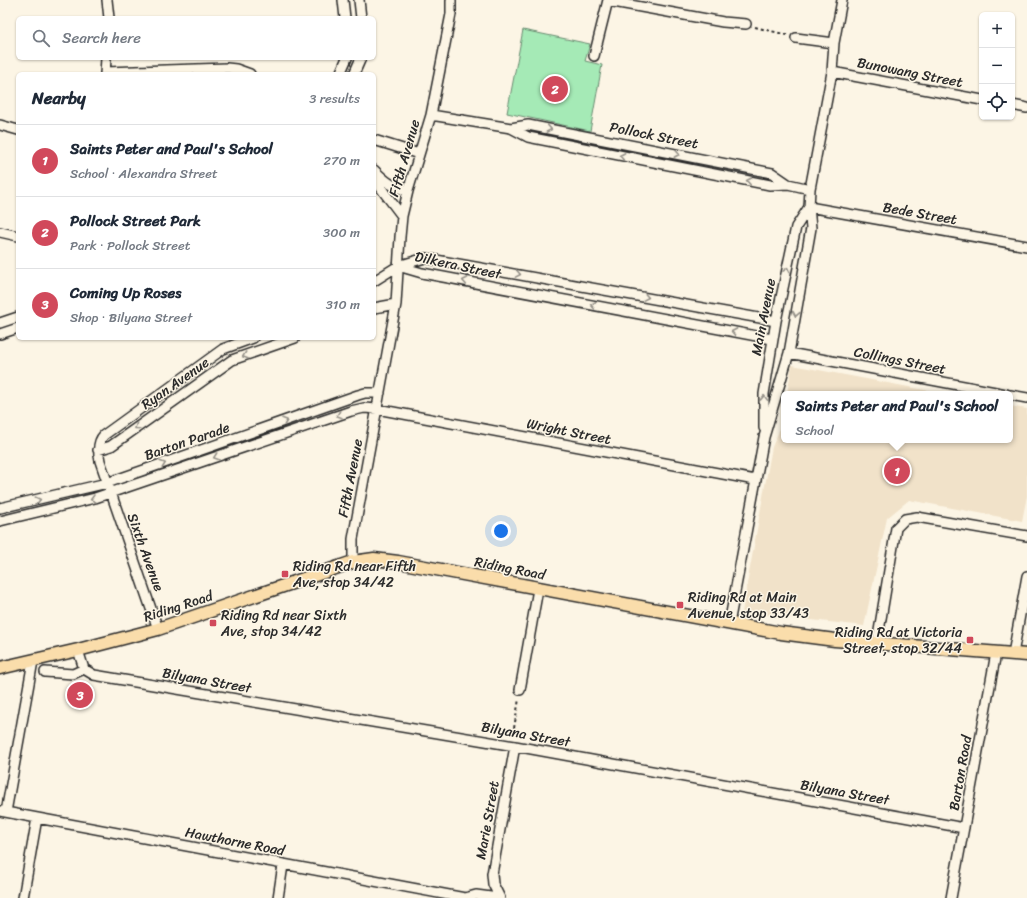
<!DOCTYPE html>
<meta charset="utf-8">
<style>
:root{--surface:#fff;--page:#f6f6f7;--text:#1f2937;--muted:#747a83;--line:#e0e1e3;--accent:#d1495b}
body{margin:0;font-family:Sriracha,sans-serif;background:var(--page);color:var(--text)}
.controls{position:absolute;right:12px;top:12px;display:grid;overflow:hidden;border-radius:6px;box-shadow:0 1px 3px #0004}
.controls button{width:36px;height:36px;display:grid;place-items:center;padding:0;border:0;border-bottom:1px solid var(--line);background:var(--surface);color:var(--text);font:20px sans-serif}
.you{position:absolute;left:501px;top:531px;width:14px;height:14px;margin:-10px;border:3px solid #fff;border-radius:50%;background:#1a73e8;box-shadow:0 0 0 6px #1a73e833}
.badge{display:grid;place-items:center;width:26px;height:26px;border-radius:50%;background:var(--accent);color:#fff;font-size:13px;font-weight:700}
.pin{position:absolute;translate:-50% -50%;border:2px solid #fff;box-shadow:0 1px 4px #0006}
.popup{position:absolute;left:781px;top:391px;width:232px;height:52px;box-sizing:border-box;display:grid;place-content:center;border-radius:6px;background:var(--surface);filter:drop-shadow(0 1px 3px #0005);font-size:13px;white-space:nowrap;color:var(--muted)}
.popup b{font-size:15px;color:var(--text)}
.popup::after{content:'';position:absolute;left:50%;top:100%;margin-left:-8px;border:8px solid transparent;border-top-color:var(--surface)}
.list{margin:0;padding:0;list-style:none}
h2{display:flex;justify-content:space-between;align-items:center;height:52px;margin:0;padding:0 16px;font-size:17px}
h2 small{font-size:13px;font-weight:400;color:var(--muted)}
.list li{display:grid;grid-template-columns:26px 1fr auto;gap:12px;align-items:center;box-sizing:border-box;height:72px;padding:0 16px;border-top:1px solid var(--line)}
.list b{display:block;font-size:15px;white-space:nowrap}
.list p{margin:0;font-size:13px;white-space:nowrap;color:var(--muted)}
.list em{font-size:13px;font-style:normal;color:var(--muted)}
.icon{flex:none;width:22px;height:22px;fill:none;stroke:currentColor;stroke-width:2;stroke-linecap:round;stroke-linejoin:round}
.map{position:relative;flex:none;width:1027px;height:898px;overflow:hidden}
.search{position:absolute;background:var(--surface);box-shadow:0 1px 3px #0004;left:16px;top:16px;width:360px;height:44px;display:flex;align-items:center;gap:10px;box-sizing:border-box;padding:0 14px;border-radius:6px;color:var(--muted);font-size:15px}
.panel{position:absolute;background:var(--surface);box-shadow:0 1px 3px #0004;left:16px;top:72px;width:360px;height:268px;border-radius:6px}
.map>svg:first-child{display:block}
.built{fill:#f1e2c9}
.green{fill:#a5eab6;stroke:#688a70}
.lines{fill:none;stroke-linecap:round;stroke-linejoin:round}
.minor-casing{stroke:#2b2b2b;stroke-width:12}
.major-casing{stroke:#2b2b2b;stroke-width:15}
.path{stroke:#2b2b2b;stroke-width:2;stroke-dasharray:3 3;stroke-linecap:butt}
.minor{stroke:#fcf5e5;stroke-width:9}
.major{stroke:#faddab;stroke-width:12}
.oneway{stroke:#949088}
.poi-dot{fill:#d1495b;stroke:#fcf5e5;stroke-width:1.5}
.labels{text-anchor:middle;stroke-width:3;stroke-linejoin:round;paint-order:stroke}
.street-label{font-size:14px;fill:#2b2b2b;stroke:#fcf5e5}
.poi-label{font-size:14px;fill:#2b2b2b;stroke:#fcf5e5;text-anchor:start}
</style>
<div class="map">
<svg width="1027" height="898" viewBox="0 0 1027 898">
<rect width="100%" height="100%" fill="#fcf5e5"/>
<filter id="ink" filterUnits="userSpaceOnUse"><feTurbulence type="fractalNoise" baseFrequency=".025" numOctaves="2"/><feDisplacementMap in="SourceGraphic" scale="8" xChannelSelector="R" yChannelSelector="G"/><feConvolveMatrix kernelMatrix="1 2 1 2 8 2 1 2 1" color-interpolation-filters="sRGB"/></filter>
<g filter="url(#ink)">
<!-- built -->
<path class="built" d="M 792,365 L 946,394 L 787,394 Z
M 1010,406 L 1027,409 L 1027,496 L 1022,521 L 909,500 L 887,518 L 864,626 L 742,612 L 772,447 L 779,431 L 784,408 L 784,440 L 1010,440 Z"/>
<!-- green -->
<path class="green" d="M 523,30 L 590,44 L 585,61 L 602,65 L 590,131 L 507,113 Z"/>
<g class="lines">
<!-- minor casing -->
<g class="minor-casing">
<path id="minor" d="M 107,0 L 109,18
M 343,0 L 345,18
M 359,0 L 361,18
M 608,1 L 723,22 L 746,24
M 796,38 L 834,43
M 594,56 L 608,0
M 105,72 L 227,68 L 236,69 L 250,74
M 832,72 L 982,100
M 105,74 L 106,58
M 340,74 L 347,58
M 354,74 L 361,58
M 1012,105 L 1027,108
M 431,115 L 511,128 L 528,137 L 770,185 L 788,184 L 810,189
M 0,125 L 18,130
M 511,128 L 528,125 L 772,173 L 788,184
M 374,140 L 419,154
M 374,170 C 385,181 392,187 408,191
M 374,179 L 402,216
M 809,207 L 1027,246
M 0,232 L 18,236
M 398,266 L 422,273 L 772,339
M 374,281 L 398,266 L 425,258 L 776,321
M 374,308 L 396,304
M 0,323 L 18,317
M 0,334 L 18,328
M 789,353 L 1006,394
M 1010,395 L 1027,398
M 764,428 L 764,394 L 776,321 L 796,227 L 809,207
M 98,450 L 111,446 L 232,360 L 295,338
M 0,508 L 107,483 L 358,395 L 365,393 L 380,393
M 0,521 L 95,498 L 351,411 L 364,408 L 377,409 L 755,480
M 353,562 L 353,539 L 396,304 L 400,237 L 402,216 L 408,191 L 431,115 L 451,14 L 451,0
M 729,624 L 764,437 L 789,353 L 811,228 L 809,207 L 810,189 L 832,72 L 834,43 L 842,0
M 158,629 L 100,461 C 98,452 97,442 104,435 L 223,349 L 253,338
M 877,643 L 896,528 L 905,519 L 917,517 L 1027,536
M 78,650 L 84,669 L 94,675 L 515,746 L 964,828
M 1013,654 L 1027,576
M 45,672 L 73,674 L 84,669
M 520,690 L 538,589
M 0,811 L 465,898
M 6,812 L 33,661
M 23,898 L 37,818
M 278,898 L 283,865
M 465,898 L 476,895 L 498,898
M 500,898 L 493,884 L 492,874 L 515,746
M 951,898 L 996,653"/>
</g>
<!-- major casing -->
<g class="major-casing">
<path id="major" d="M 0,668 L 78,650 L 158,629 L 353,562 L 374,559 L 398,562 L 781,633 L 835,640 L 1027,655"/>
</g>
<!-- path -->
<path class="path" d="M 755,27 L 787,35
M 513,734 L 519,699"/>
<!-- minor -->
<use href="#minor" class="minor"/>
<!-- major -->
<use href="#major" class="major"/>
</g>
<!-- one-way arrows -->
<defs><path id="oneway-chevron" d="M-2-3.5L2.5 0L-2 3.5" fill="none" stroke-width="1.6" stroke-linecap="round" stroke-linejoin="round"/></defs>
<g class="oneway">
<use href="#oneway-chevron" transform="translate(549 129) rotate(11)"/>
<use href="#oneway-chevron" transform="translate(677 154) rotate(11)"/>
<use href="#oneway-chevron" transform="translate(622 156) rotate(-169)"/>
<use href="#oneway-chevron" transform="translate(749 181) rotate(-169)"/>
<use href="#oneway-chevron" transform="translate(787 270) rotate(-78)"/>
<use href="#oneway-chevron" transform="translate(518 274) rotate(10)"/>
<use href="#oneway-chevron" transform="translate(465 281) rotate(-169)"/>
<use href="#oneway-chevron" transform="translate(646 297) rotate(10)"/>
<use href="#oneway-chevron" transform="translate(593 305) rotate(-169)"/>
<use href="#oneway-chevron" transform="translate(796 314) rotate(100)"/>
<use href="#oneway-chevron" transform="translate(734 332) rotate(-169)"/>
<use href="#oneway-chevron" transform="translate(245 356) rotate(161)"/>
<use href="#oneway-chevron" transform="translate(764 398) rotate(-88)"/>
<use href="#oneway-chevron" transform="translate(339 415) rotate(161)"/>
<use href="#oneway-chevron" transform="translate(285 421) rotate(-19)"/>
<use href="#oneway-chevron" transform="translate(137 427) rotate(145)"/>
<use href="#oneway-chevron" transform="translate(216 457) rotate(161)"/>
<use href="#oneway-chevron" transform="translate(163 464) rotate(-19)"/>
<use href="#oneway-chevron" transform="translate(93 499) rotate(165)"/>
<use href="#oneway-chevron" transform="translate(38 500) rotate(-13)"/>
</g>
</g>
<!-- markers -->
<g class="poi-dot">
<rect x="281" y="570" width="8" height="8" rx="2"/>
<rect x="676" y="601" width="8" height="8" rx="2"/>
<rect x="209" y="619" width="8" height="8" rx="2"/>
<rect x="966" y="636" width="8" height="8" rx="2"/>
</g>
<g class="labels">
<!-- street labels -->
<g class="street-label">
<text transform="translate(910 72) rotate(11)" y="5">Bunowang Street</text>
<text transform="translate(654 135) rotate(11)" y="5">Pollock Street</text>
<text transform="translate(404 158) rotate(-74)" y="5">Fifth Avenue</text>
<text transform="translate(920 213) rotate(10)" y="5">Bede Street</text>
<text transform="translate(458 265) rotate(12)" y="5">Dilkera Street</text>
<text transform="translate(763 317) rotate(-79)" y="5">Main Avenue</text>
<text transform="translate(900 360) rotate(11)" y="5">Collings Street</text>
<text transform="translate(175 383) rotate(-35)" y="5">Ryan Avenue</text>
<text transform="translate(569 431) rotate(11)" y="5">Wright Street</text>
<text transform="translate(187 441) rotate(-19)" y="5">Barton Parade</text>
<text transform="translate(350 478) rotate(-79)" y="5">Fifth Avenue</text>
<text transform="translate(146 552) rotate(70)" y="5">Sixth Avenue</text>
<text transform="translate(510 568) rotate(11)" y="5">Riding Road</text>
<text transform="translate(178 606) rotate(-18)" y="5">Riding Road</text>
<text transform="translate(207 680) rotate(10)" y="5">Bilyana Street</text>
<text transform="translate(526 734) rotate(10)" y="5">Bilyana Street</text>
<text transform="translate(960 773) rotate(-80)" y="5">Barton Road</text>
<text transform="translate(845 792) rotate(10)" y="5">Bilyana Street</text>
<text transform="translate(487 820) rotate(-80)" y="5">Marie Street</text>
<text transform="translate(235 841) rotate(11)" y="5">Hawthorne Road</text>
</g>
<!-- poi labels -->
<g class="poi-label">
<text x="293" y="571">Riding Rd near Fifth<tspan x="293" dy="16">Ave, stop 34/42</tspan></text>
<text x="688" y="602">Riding Rd at Main<tspan x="688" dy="16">Avenue, stop 33/43</tspan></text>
<text x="221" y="620">Riding Rd near Sixth<tspan x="221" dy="16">Ave, stop 34/42</tspan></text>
<text x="962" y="637" text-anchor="end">Riding Rd at Victoria<tspan x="962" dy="16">Street, stop 32/44</tspan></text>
</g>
</g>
</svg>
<div class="controls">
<button>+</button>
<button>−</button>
<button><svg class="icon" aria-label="locate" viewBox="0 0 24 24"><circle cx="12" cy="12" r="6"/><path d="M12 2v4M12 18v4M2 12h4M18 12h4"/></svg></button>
</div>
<div class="you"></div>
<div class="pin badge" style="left:897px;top:471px">1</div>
<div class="popup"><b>Saints Peter and Paul's School</b>School</div>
<div class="pin badge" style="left:555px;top:89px">2</div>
<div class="pin badge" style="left:80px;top:695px">3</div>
<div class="search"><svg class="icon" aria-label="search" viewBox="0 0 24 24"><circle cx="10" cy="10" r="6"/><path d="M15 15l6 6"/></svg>Search here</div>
<section class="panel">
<h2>Nearby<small>3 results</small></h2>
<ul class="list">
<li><span class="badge">1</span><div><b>Saints Peter and Paul's School</b><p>School · Alexandra Street</p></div><em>270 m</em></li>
<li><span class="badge">2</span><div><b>Pollock Street Park</b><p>Park · Pollock Street</p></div><em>300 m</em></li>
<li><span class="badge">3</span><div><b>Coming Up Roses</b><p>Shop · Bilyana Street</p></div><em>310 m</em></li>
</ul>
</section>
</div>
